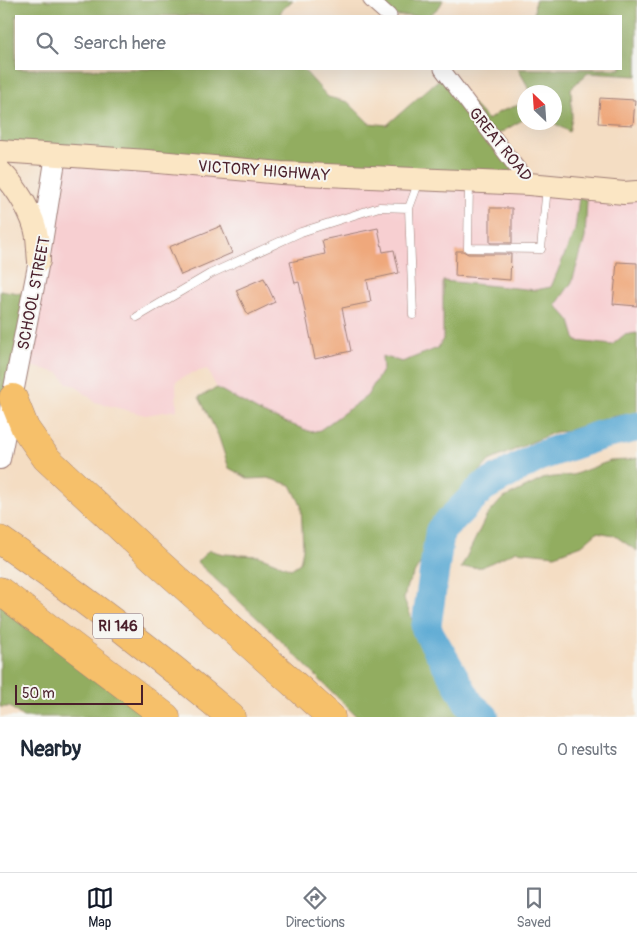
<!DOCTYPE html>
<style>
:root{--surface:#fff;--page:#f6f6f7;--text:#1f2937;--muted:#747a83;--line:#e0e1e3;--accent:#111827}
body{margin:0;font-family:Pangolin,sans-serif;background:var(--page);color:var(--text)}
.compass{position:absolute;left:517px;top:85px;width:45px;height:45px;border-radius:50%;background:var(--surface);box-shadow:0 5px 20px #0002;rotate:335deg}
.scale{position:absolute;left:15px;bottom:12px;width:128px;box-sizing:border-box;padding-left:5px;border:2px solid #4a1f2b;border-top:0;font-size:14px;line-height:18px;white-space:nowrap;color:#4a1f2b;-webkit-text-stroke:4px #f6f6f2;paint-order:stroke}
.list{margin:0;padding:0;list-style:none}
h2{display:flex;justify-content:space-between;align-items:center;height:65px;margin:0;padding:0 20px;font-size:21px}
h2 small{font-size:16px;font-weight:400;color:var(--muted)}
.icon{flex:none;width:28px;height:28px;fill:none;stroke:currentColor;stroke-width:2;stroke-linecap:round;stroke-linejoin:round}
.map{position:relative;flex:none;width:637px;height:717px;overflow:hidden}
.search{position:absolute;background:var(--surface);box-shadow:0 5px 20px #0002;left:15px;right:15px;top:15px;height:55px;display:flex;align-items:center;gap:12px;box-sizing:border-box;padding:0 18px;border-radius:0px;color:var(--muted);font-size:19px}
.sheet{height:155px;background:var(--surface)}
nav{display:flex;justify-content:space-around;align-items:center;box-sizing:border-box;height:70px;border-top:1px solid var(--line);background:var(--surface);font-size:14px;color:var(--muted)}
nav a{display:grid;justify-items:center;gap:2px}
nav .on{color:var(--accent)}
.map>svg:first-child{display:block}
.built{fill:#f7cfd1}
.forest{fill:#92ad60;stroke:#6e6646}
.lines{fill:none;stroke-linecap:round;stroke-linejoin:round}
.river{stroke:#59a8d3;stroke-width:30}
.building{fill:#efa87c}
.service-casing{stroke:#9f7e77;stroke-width:9}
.minor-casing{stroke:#9f7e77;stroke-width:17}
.tertiary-casing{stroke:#9f7e77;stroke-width:22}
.secondary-casing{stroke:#9f7e77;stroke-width:24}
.motorway-casing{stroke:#9f7e77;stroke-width:29}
.service{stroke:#fff;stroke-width:8}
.minor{stroke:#fff;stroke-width:15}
.tertiary{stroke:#fff;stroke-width:20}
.secondary{stroke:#fbe6c4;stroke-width:22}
.motorway{stroke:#f6c06b;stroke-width:28}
.labels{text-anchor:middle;stroke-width:4;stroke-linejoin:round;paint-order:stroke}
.shield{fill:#f6f6f2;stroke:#7e6067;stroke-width:1}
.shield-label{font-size:15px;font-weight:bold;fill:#4a1f2b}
.street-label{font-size:16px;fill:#4a1f2b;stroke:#f6f6f2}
</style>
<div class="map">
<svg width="637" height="717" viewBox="0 0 637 717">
<rect width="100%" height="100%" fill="#f6f6f2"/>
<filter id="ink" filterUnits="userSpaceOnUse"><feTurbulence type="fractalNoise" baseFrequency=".02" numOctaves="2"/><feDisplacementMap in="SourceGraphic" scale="10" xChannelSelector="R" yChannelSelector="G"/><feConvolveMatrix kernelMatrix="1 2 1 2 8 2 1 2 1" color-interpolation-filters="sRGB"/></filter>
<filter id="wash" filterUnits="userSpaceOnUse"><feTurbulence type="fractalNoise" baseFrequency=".0096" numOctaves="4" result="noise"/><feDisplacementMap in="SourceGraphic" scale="20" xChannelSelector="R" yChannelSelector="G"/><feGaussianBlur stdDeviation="1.12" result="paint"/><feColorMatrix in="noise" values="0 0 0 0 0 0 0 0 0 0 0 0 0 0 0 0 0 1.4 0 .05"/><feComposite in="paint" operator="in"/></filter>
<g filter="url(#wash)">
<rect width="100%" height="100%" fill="#f4ddc3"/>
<!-- built -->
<path class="built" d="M 54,156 L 579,197 L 575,230 L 551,287 L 536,290 L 443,281 L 443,340 L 438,348 L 383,369 L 367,396 L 320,430 L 312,432 L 262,413 L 217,388 L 207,369 L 192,373 L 176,381 L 177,410 L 145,415 L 95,402 L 76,386 L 68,384 L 59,373 L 22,364 Z
M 637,194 L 637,333 L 624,335 L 612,345 L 576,341 L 570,321 L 556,305 L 572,282 L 587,200 Z"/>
<!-- forest -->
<path class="forest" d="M 0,0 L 293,0 L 281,11 L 280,16 L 16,16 L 16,69 L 303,69 L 328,97 L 348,102 L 369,123 L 387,125 L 445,74 L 488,120 L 499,112 L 524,103 L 524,119 L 495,136 L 523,179 L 0,149 Z
M 372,0 L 443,0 L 440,6 L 429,16 L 390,16 Z
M 535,0 L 637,0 L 637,76 L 588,73 L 571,88 L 572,118 L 569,132 L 554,123 L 554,92 L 529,92 L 530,90 L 518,69 L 621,69 L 621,16 L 534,16 Z
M 579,197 L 587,200 L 585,238 L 572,282 L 556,305 L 570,321 L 576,341 L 612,345 L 624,335 L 637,333 L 637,413 L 611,417 L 567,431 L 555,432 L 489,461 L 469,484 L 407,585 L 404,599 L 421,642 L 462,717 L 357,717 L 269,629 L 197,562 L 209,550 L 223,554 L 259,556 L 291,569 L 300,563 L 303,549 L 301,505 L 291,485 L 268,478 L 249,479 L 229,468 L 218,435 L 199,397 L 217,388 L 262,413 L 311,432 L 320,430 L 367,396 L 383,369 L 382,356 L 402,362 L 438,348 L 443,339 L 443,281 L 536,290 L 551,287 L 575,230 Z
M 0,290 L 31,295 L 0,424 Z
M 637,458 L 637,551 L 614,535 L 597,532 L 582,545 L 555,555 L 516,551 L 482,567 L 461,568 L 486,517 L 502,499 L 545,478 L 573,475 L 610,461 L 628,460 Z
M 0,595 L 147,717 L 23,717 L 10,707 L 0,707 Z"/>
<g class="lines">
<!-- river -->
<path class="river" d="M 484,717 L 470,705 L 426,628 L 440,531 L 483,487 L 540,456 L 601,435 L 637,427"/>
</g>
<g id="blocks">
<!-- building -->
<path class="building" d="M 600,98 L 635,100 L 633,125 L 598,123 Z
M 490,208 L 512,208 L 512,243 L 490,243 Z
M 221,226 L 232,253 L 181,275 L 169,247 Z
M 378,228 L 383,252 L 394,250 L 399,273 L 367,280 L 371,302 L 342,308 L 351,351 L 315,359 L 299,282 L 295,283 L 290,262 L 325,254 L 322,240 Z
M 456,251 L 463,251 L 468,254 L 511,254 L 510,280 L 455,276 Z
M 617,262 L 637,263 L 637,306 L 613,304 Z
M 264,278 L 275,302 L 248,315 L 236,290 Z"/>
</g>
</g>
<g filter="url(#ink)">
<use href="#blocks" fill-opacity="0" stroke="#9f7e77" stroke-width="1"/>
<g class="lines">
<!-- service casing -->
<g class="service-casing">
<path id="service" d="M 469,183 L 468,248 L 541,249 L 547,187
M 409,208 L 413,315
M 137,317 L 210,274 L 301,232 L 379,207 L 409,208 L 419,181"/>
</g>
<!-- minor casing -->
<g class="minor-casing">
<path id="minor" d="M 371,0 L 389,16
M 442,69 L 529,184"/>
</g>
<!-- tertiary casing -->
<g class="tertiary-casing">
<path id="tertiary" d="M 0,459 L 39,261 L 56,155"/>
</g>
<!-- secondary casing -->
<g class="secondary-casing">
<path id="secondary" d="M 0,151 L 147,161 L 281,173 L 529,184 L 624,193 L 637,192
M 0,171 C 16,186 34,215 37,237 C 38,245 38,253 39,261"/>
</g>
<!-- motorway casing -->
<g class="motorway-casing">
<path id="motorway" d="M 13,398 L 25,428 L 46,458 L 154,559 L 331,717
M 0,540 C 80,595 157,654 231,717
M 0,591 L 166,717"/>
</g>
<!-- service -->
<use href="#service" class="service"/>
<!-- minor -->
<use href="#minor" class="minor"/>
<!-- tertiary -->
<use href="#tertiary" class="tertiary"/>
<!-- secondary -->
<use href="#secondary" class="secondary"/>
<!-- motorway -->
<use href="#motorway" class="motorway"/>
</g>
</g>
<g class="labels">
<!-- shield labels -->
<rect class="shield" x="93" y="613.5" width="50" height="25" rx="4"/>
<g class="shield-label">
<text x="118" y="631">RI 146</text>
</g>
<!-- street labels -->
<g class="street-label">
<text transform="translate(501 144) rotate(51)" y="6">GREAT ROAD</text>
<text transform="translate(264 170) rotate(4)" y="6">VICTORY HIGHWAY</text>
<text transform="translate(33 293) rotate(-79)" y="6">SCHOOL STREET</text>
</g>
</g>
</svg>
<svg class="compass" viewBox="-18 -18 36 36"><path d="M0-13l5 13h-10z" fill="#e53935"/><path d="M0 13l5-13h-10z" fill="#747a83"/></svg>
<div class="scale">50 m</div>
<div class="search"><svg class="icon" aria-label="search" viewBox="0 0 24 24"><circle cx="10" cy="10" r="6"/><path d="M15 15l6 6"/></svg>Search here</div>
</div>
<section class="sheet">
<h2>Nearby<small>0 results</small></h2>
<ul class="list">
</ul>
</section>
<nav>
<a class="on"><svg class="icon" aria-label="map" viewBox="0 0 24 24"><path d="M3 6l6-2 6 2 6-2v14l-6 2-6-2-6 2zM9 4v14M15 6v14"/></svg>Map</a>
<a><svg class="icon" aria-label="directions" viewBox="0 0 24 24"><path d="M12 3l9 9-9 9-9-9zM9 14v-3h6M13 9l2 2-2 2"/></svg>Directions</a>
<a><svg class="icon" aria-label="saved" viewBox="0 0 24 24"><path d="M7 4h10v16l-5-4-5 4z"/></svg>Saved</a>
</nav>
